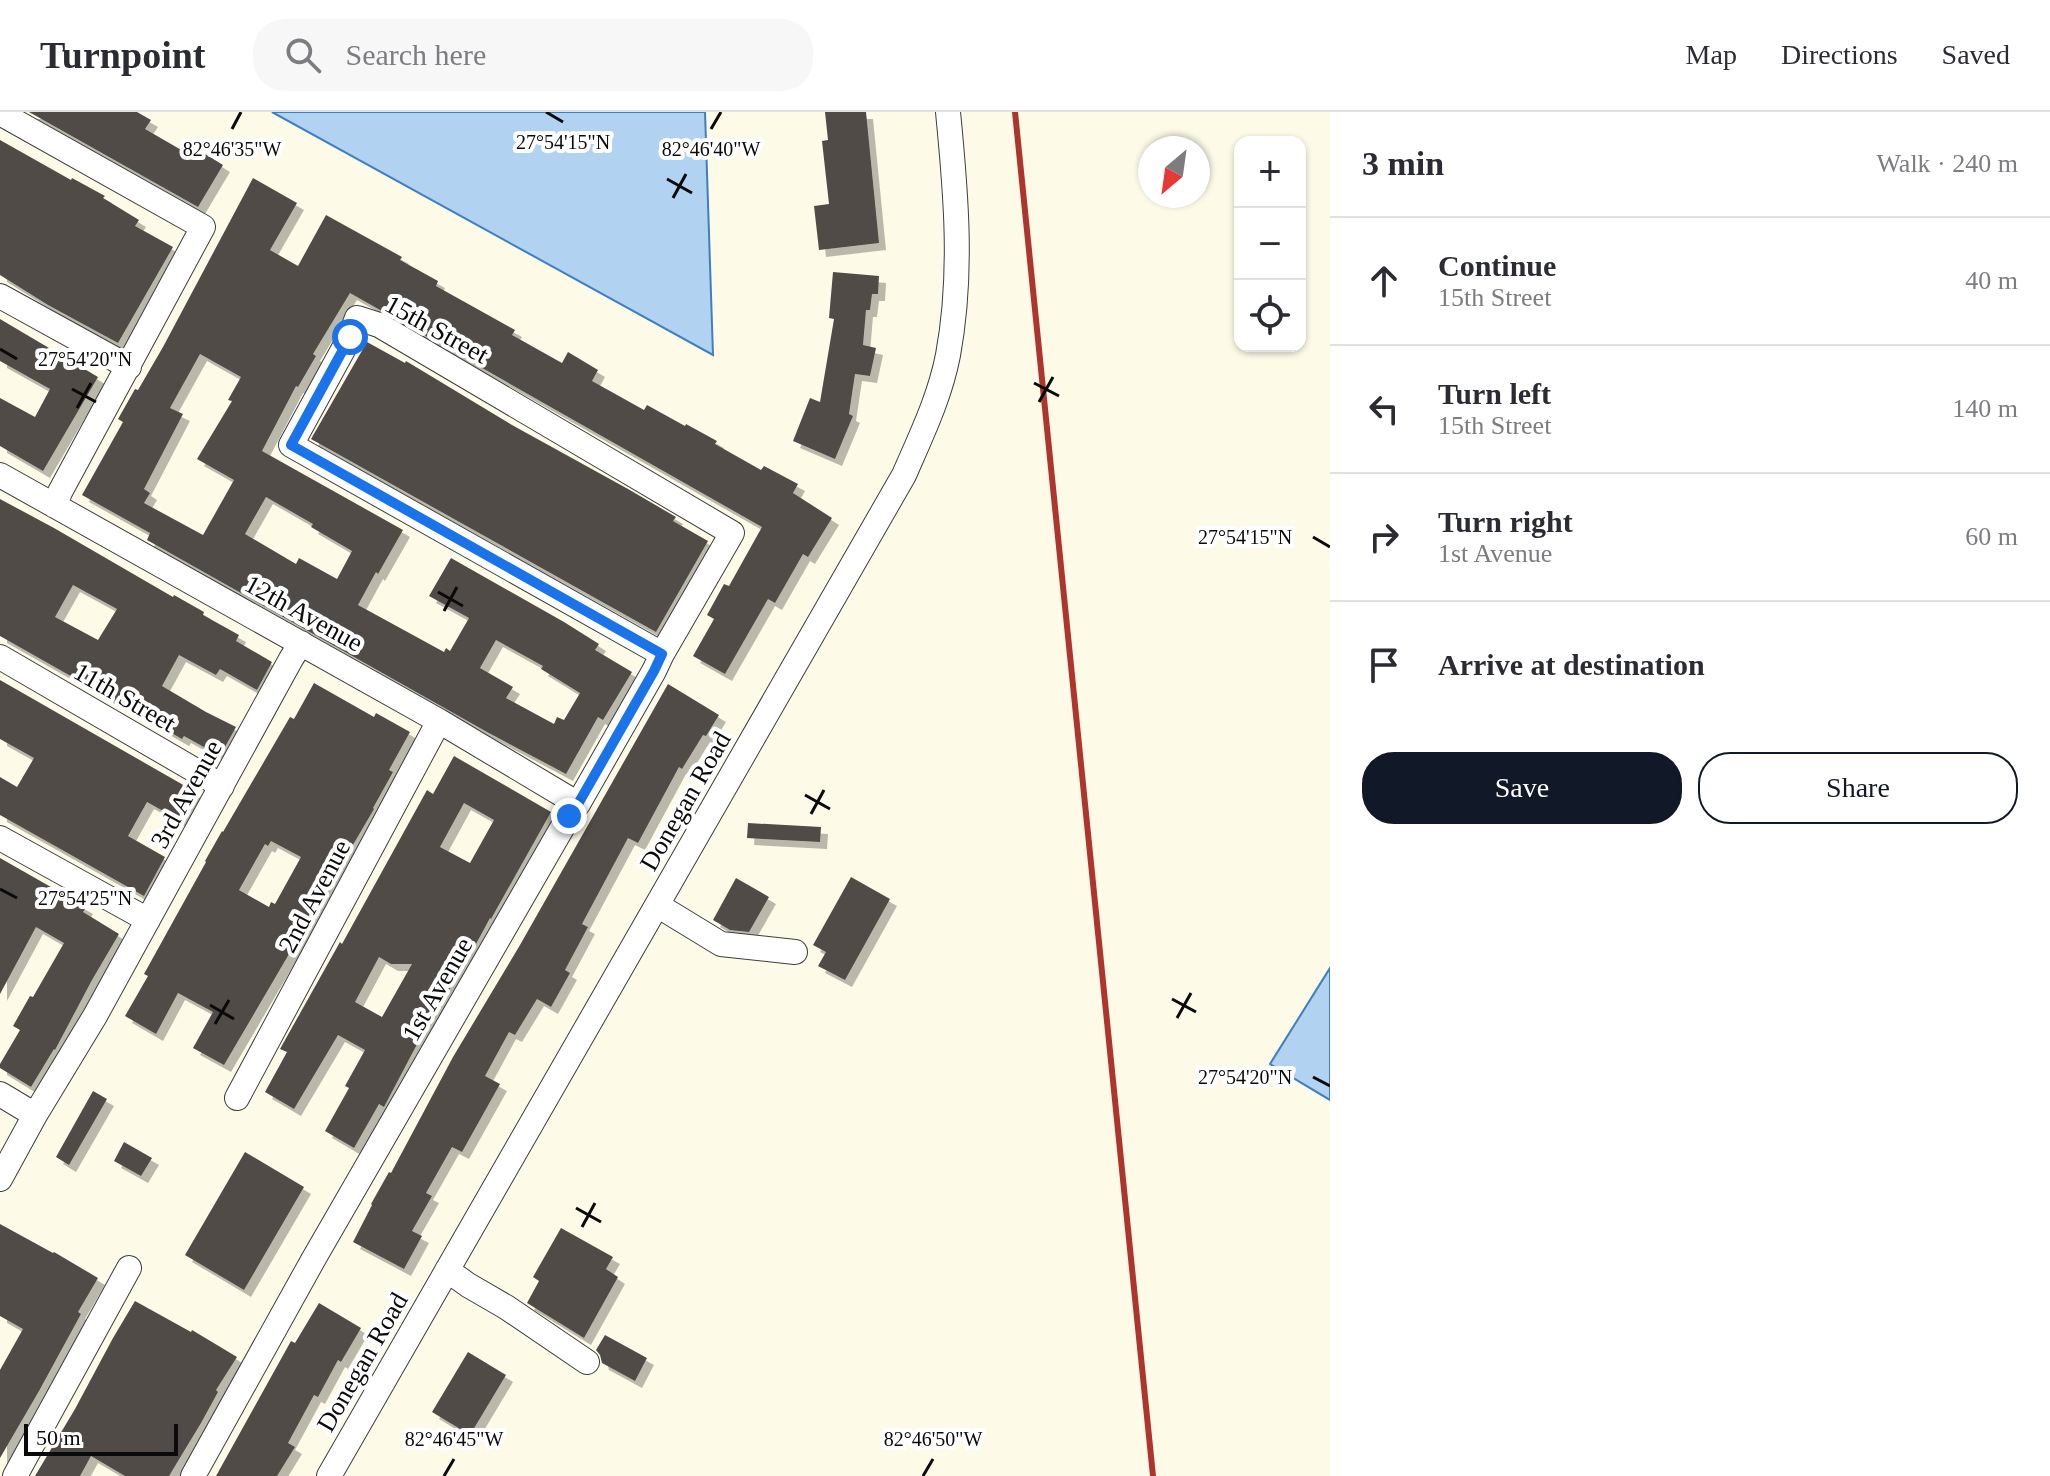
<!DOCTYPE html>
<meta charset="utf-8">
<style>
:root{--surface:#fff;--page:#f7f7f7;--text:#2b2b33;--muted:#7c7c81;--line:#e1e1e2;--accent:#111827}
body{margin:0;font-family:Georgia,serif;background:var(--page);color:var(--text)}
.controls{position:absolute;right:24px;top:24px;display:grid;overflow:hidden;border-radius:16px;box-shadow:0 2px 6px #0004}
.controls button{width:72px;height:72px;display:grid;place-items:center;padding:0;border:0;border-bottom:2px solid var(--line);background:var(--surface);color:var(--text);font:40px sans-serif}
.compass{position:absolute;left:1138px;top:24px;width:72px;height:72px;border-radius:50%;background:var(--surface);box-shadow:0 2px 6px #0004;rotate:209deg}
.scale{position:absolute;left:24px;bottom:20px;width:154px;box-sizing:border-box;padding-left:8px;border:4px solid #0a0a0a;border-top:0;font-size:22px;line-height:28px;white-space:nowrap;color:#0a0a0a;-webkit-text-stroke:6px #fff;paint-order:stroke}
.stop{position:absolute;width:24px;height:24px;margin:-18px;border:6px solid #1a73e8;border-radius:50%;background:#fff}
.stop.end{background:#1a73e8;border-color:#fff;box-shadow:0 2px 8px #0008}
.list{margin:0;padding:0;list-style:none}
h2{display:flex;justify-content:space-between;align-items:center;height:104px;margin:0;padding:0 32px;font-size:34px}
h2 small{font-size:26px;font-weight:400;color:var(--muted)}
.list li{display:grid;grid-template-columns:52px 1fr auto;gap:24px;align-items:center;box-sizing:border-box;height:128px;padding:0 32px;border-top:2px solid var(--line)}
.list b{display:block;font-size:30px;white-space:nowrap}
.list p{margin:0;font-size:26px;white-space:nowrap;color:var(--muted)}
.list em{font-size:26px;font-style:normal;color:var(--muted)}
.actions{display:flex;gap:16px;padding:24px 32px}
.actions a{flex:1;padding:18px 0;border:2px solid var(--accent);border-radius:32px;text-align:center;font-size:28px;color:var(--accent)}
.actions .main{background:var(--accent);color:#fff}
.icon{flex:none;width:44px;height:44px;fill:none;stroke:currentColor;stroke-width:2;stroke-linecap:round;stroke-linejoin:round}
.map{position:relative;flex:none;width:1330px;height:1364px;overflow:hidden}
header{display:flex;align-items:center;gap:48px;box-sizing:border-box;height:112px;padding:0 40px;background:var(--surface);border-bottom:2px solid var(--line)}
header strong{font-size:38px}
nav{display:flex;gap:44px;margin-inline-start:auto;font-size:28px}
.search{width:560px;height:72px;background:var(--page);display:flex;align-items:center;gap:20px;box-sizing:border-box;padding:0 28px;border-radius:32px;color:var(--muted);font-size:30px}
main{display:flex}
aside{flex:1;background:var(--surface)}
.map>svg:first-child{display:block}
.water{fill:#b1d2f0;stroke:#3e7fc2;stroke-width:2}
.building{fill:#514c47;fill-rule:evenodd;filter:url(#shadow)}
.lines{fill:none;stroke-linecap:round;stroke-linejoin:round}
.minor-casing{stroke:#3d3d3d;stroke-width:26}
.minor{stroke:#fff;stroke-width:24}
.rail{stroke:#ae352e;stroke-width:6}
.route{stroke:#1a73e8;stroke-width:10}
.ticks{fill:none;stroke:#0a0a0a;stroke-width:3}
.labels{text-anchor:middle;stroke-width:8;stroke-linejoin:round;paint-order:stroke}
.street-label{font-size:26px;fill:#0a0a0a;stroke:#fff}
.ticks-label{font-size:20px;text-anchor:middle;fill:#0a0a0a;stroke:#fff;stroke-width:8;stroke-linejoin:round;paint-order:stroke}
</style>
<header>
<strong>Turnpoint</strong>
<div class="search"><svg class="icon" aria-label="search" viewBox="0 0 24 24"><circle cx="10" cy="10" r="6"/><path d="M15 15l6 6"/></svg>Search here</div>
<nav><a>Map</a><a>Directions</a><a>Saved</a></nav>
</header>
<main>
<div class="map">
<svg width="1330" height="1364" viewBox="0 0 1330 1364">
<defs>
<filter id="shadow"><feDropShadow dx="7" dy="7" stdDeviation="0" flood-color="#0004"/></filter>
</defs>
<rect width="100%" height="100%" fill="#fdfbe8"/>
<!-- water -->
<path class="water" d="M 272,0 L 705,0 L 713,243 Z
M 1330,856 L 1330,988 L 1270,952 Z"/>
<!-- building -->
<path class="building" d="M 29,0 L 137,0 L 151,8 L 145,17 L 190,43 L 194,35 L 223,53 L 198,95 Z
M 825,0 L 866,0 L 879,131 L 819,138 L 814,94 L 829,92 L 822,29 L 828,28 Z
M 0,28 L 71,68 L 72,66 L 105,84 L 103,86 L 139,108 L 135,114 L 173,135 L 118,231 L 48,193 L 0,163 Z
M 253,66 L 297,91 L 270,138 L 298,154 L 326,103 L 402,145 L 400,148 L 438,169 L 436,174 L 515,218 L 512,223 L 562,251 L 568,240 L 598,258 L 592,269 L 644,298 L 647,293 L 685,314 L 686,312 L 717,329 L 715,332 L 761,358 L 764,354 L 798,372 L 793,381 L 832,406 L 808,445 L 803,442 L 775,491 L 768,487 L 725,562 L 693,544 L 714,507 L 707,503 L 724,472 L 729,474 L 762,415 L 350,181 L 313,242 L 316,244 L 298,275 L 296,274 L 262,339 L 403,418 L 378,462 L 376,460 L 358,493 L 444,540 L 446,536 L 450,539 L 469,506 L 429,484 L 451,446 L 564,510 L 599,532 L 595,538 L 632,560 L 603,608 L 598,605 L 566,662 L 487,620 L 147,428 L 150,421 L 82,383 L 123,310 L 118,307 L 135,277 L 138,278 L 163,235 ZM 200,242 L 241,265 L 228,288 L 232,289 L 197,347 L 234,368 L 203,423 L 144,391 L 150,381 L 144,377 L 183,302 L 170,296 ZM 266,385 L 313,412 L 311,415 L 352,439 L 337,467 L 299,446 L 296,452 L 245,422 ZM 496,528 L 543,554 L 541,557 L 580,581 L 564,608 L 557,605 L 554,612 L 506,586 L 513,575 L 480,556 Z
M 833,160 L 879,164 L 878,182 L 872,182 L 870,198 L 866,198 L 863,233 L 876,236 L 870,264 L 855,262 L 849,302 L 853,304 L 835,347 L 793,329 L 810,286 L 820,290 L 834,207 L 829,206 Z
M 0,207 L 98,265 L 43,359 L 0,334 L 0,286 L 35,305 L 50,277 L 0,249 Z
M 367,230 L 405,251 L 406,249 L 512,313 L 628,377 L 676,405 L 673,409 L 708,429 L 656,520 L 311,327 Z
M 0,387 L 54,416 L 173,485 L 174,483 L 204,500 L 203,503 L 239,523 L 236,529 L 272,550 L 257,578 L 220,557 L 216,563 L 179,543 L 162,574 L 206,600 L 236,615 L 220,644 L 184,624 L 182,627 L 0,524 ZM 73,473 L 117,497 L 98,528 L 55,505 Z
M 0,568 L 199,682 L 183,710 L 147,690 L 128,724 L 165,745 L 144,784 L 0,703 L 0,665 L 17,675 L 34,646 L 0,627 Z
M 314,571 L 374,605 L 376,601 L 410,620 L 389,658 L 393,660 L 373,696 L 374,697 L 224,953 L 193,936 L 213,900 L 178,881 L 156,922 L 125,904 L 148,864 L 144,862 L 206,750 L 205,749 L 222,719 L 223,720 L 290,605 L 294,607 ZM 271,729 L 301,745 L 275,792 L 271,790 L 269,795 L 239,778 L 265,732 L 268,734 Z
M 668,572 L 719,603 L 706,624 L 703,623 L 682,657 L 679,655 L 638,731 L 628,726 L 582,812 L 588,815 L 565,858 L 570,861 L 551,895 L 537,887 L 515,923 L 509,920 L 485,964 L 500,972 L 462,1040 L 452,1035 L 426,1081 L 432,1084 L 412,1119 L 422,1124 L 404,1157 L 353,1130 L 372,1093 L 371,1092 L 389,1060 L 391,1061 L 453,945 L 520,833 Z
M 454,644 L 551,700 L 491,807 L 490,806 L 469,845 L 424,919 L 384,995 L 379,992 L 354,1036 L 325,1019 L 349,976 L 345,974 L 365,938 L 338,923 L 294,997 L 265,980 L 287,940 L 280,937 L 340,830 L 342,832 L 427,678 L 433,682 ZM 464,691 L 494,708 L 470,751 L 440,735 ZM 379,845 L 391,852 L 412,852 L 382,905 L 355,890 Z
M 748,711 L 821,715 L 820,730 L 747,726 Z
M 0,746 L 86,795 L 83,800 L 119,822 L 92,868 L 55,938 L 54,937 L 31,975 L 0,956 L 0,952 L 20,918 L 13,914 L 30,884 L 33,885 L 64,831 L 36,815 L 0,882 Z
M 851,765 L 890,787 L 845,868 L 818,854 L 826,840 L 813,833 Z
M 736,766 L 769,785 L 749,820 L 730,818 L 713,808 Z
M 93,979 L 107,987 L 69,1053 L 56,1045 Z
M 124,1030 L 152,1046 L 141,1064 L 114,1049 Z
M 245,1040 L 304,1075 L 244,1178 L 185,1143 Z
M 0,1112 L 53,1141 L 54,1140 L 98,1166 L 78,1200 L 81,1202 L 39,1279 L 0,1346 L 0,1258 L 23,1217 L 0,1204 Z
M 561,1116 L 613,1145 L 606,1157 L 618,1165 L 584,1226 L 527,1191 L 539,1169 L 533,1165 Z
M 135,1189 L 191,1220 L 192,1218 L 237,1245 L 216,1278 L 218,1280 L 201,1311 L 169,1364 L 125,1364 L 91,1344 L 80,1364 L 35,1364 L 75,1297 L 113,1226 Z
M 319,1191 L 361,1216 L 341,1250 L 338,1248 L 318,1285 L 314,1283 L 288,1331 L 295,1335 L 277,1364 L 216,1364 L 291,1229 L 295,1231 Z
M 605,1223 L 647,1246 L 635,1269 L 602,1251 L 600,1243 L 596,1238 Z
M 468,1240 L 506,1263 L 470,1323 L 432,1300 Z"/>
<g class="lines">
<!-- minor casing -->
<g class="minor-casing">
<path id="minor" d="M 0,1 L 203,115 L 60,380 L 55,394
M 0,184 L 129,255
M 0,363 L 439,609 L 578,692
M 0,545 L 222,674
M 0,726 L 148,808
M 657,793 L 721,832 L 795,840
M 0,982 L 35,1003
M 237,986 L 439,609
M 0,1067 L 35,1003 L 95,904 L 291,547 L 301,531
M 447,1158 L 468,1173 L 506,1195 L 587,1250
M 15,1364 L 129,1156
M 193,1364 L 313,1148 L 569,704 L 578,692 L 654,559 L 662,542 L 732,421 L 379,213 L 357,206 L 350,225 L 291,333 L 662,542
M 329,1364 L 904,363 C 921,324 940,285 948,243 C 963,162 956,81 948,0"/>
</g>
<!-- minor -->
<use href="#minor" class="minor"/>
<!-- rail -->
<path class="rail" d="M 1015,0 L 1153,1364"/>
</g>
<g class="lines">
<!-- route -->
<path class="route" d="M 350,225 L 291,333 L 662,542 L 654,559 L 578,692 L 569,704"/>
</g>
<!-- ticks -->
<path class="ticks" d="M 546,0 L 563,10M 232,17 L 241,0M 711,17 L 721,0M 667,67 L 692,81M 673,86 L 686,62M 0,237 L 17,247M 1034,271 L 1059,284M 72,277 L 96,290M 1039,290 L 1053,265M 77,296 L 91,271M 1313,425 L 1330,435M 438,480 L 463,494M 444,499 L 457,475M 805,683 L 830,697M 811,702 L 824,678M 0,777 L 17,786M 1172,887 L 1196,900M 210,893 L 234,907M 1177,906 L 1191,881M 215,912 L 229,888M 1313,965 L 1330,974M 576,1096 L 601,1110M 582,1115 L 595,1091M 444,1364 L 454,1347M 923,1364 L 933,1347"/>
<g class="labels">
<!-- street labels -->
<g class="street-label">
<text transform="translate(437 217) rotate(29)" y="9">15th Street</text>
<text transform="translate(304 501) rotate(29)" y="9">12th Avenue</text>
<text transform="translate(125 585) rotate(30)" y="9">11th Street</text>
<text transform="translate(186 682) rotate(-61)" y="9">3rd Avenue</text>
<text transform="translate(685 689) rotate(-60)" y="9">Donegan Road</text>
<text transform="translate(314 784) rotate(-62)" y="9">2nd Avenue</text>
<text transform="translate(437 877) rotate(-60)" y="9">1st Avenue</text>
<text transform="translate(362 1250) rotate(-60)" y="9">Donegan Road</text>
</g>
</g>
<g class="ticks-label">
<text x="563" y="37">27°54'15"N</text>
<text x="232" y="44">82°46'35"W</text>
<text x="711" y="44">82°46'40"W</text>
<text x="85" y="254">27°54'20"N</text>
<text x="1245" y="432">27°54'15"N</text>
<text x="85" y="793">27°54'25"N</text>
<text x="1245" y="972">27°54'20"N</text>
<text x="454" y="1334">82°46'45"W</text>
<text x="933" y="1334">82°46'50"W</text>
</g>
</svg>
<div class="controls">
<button>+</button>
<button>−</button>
<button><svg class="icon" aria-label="locate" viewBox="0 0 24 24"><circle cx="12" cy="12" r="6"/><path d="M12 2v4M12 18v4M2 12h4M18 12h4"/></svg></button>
</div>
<svg class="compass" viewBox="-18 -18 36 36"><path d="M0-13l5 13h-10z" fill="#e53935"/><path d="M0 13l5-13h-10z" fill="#7c7c81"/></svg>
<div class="scale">50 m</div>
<div class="stop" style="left:350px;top:225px"></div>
<div class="stop end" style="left:569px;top:704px"></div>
</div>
<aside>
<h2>3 min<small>Walk · 240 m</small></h2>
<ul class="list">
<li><svg class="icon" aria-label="ahead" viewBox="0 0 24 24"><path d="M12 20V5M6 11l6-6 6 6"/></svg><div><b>Continue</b><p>15th Street</p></div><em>40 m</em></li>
<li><svg class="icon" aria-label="left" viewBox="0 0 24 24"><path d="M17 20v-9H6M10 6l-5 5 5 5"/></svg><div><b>Turn left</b><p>15th Street</p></div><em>140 m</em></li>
<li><svg class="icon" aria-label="right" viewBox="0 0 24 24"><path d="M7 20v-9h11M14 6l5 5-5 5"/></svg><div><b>Turn right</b><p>1st Avenue</p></div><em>60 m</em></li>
<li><svg class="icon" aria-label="arrive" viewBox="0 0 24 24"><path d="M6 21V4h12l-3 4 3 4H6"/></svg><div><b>Arrive at destination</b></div></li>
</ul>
<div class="actions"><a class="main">Save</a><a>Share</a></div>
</aside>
</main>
